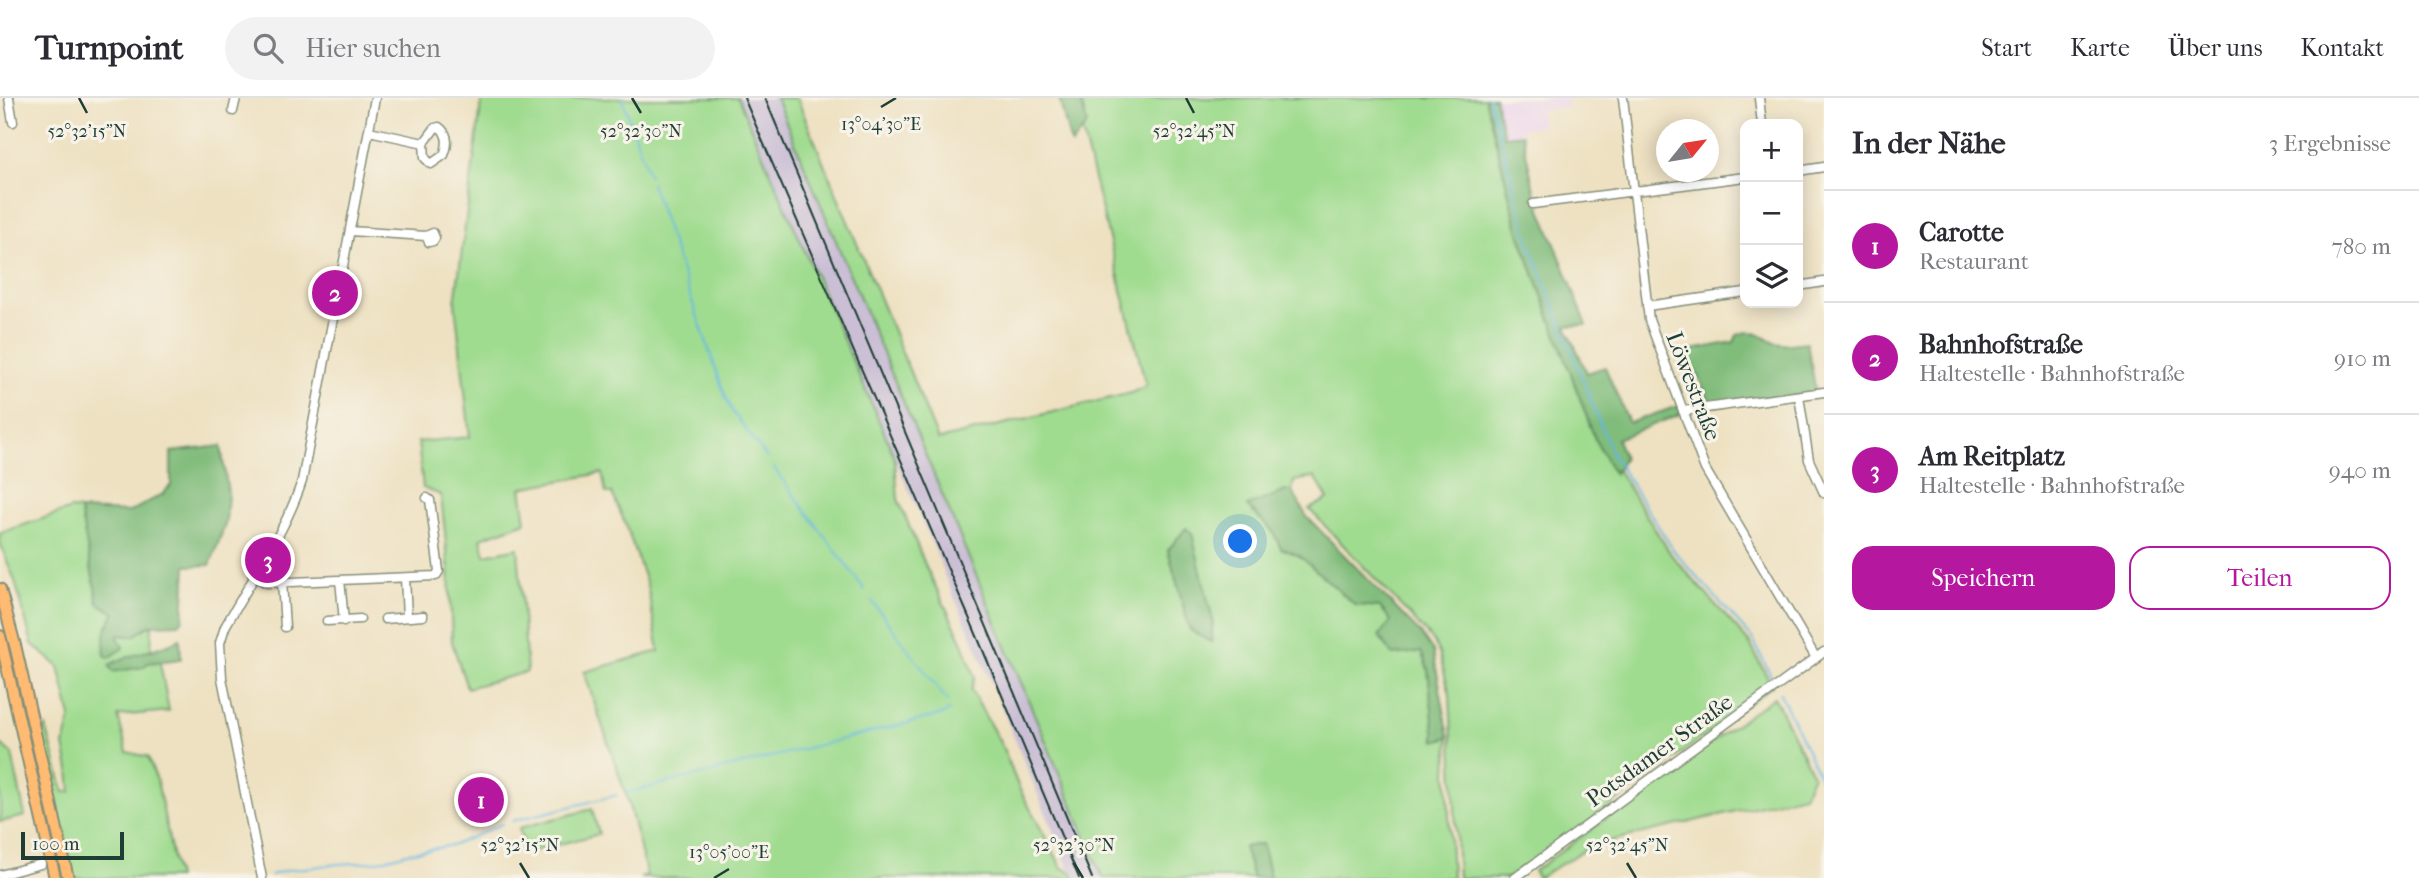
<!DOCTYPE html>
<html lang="de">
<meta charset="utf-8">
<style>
:root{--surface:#fff;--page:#f2f2f3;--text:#2b2b33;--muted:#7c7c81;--line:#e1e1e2;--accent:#b5179e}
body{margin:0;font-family:"IM FELL French Canon",serif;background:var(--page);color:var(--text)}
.controls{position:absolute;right:21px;top:21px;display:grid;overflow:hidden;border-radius:14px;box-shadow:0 4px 18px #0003}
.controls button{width:63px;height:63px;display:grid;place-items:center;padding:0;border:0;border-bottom:2px solid var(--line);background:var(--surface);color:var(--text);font:35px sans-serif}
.compass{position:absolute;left:1656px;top:21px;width:63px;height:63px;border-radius:50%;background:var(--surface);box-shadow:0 4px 18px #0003;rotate:60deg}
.scale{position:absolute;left:21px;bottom:18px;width:103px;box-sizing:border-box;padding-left:7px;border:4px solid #1f3d34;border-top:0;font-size:19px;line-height:24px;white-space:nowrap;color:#1f3d34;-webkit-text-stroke:5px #f7f3e8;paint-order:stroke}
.you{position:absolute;left:1241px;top:444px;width:24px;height:24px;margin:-18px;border:5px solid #fff;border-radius:50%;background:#1a73e8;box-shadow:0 0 0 10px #1a73e833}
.badge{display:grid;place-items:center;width:46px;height:46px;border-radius:50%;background:var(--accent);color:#fff;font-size:23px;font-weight:700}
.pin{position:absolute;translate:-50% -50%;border:4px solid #fff;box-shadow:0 2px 7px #0006}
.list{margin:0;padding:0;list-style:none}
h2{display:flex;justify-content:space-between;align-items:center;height:91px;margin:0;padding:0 28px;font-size:30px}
h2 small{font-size:23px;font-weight:400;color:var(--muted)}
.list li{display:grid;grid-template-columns:46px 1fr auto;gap:21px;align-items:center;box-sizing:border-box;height:112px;padding:0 28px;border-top:2px solid var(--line)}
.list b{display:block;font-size:26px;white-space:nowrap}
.list p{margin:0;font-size:23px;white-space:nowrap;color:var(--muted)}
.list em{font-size:23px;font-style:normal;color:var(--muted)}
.actions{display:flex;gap:14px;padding:21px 28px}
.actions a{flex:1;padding:16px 0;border:2px solid var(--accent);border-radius:21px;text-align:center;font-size:24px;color:var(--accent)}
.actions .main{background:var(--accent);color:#fff}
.icon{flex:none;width:38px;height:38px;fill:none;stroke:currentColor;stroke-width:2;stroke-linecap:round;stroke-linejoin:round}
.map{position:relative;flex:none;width:1824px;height:780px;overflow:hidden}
header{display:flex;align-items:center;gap:42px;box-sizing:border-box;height:98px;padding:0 35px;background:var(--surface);border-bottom:2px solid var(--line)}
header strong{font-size:33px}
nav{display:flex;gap:38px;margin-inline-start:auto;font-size:24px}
.search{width:490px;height:63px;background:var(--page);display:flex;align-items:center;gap:18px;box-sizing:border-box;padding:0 24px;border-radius:38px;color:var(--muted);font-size:26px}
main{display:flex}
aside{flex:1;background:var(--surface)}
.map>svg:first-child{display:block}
.built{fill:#ecd1ea}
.industrial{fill:#cbbfd5}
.green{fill:#a0dc90;stroke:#608c62;stroke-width:2;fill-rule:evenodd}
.forest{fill:#80bc7a;stroke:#507c57;stroke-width:2}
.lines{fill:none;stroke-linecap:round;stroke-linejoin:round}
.stream{stroke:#63b7df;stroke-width:2}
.minor-casing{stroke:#868f7a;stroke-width:11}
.highway-casing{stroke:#868f7a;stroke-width:14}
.minor{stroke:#fff;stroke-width:8}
.highway{stroke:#ffbb71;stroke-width:10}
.rail{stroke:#1f3d34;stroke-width:2}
.ticks{fill:none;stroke:#1f3d34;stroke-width:2.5}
.labels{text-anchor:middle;stroke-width:6;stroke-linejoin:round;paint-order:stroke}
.street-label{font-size:23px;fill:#1f3d34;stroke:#f7f3e8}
.ticks-label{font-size:18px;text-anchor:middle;fill:#1f3d34;stroke:#f7f3e8;stroke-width:6;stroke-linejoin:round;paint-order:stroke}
</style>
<header>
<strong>Turnpoint</strong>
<div class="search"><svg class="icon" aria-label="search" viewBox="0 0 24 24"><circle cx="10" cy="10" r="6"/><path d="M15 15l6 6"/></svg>Hier suchen</div>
<nav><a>Start</a><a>Karte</a><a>Über uns</a><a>Kontakt</a></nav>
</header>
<main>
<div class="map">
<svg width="1824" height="780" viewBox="0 0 1824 780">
<rect width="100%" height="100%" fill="#f7f3e8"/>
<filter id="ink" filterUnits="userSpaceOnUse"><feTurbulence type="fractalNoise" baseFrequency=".0143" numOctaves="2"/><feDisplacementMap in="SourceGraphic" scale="14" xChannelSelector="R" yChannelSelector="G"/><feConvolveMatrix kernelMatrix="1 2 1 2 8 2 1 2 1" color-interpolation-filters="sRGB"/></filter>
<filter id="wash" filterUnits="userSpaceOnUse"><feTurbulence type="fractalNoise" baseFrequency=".00686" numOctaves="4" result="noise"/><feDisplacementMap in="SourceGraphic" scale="28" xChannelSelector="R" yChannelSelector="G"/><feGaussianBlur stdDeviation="1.57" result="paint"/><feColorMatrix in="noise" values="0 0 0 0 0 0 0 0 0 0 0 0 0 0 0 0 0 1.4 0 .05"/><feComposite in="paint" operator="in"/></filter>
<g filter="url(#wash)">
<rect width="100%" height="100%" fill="#eee1c1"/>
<!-- built -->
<path class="built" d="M 1495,0 L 1566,0 L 1568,9 L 1540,12 L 1542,28 L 1521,31 L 1522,36 L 1504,38 Z"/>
<!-- industrial -->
<path class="industrial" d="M 738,0 L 776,0 L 1103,780 L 1074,780 L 1070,773 L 967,527 L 944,477 L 944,473 Z"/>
<!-- green -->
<path class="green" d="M 482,0 L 738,0 L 893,355 L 895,363 L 898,401 L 926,469 L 963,545 L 975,579 L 971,592 L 1002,648 L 1019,690 L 1062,770 L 1071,774 L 1074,780 L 640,780 L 647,778 L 628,703 L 584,574 L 659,553 L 647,487 L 625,425 L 612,395 L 606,395 L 602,375 L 521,390 L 526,424 L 481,440 L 485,457 L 518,450 L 527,574 L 467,590 L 452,544 L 449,473 L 441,397 L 423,390 L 418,344 L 470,339 L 455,205 Z
M 776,0 L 797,0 L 938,342 L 1131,295 L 1146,288 L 1082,33 L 1087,26 L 1080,0 L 1485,0 L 1518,132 L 1595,341 L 1614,375 L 1617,371 L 1672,458 L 1749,544 L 1772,588 L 1586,726 L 1507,780 L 1458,780 L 1450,596 L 1439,555 L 1434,544 L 1417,525 L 1309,411 L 1328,401 L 1315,379 L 1294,383 L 1292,393 L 1286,393 L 1248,409 L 1272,432 L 1281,450 L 1300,458 L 1354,506 L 1380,509 L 1421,554 L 1428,571 L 1435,643 L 1449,639 L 1447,676 L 1452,780 L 1270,780 L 1262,746 L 1244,749 L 1253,780 L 1103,780 ZM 1186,431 L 1213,523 L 1211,544 L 1190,532 L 1168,452 Z
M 71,411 L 80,412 L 98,505 L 115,515 L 106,529 C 127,546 132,534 152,527 L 151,551 L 136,558 L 121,561 L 160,565 L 169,613 L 118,618 L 127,654 L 148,659 L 157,683 L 177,780 L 73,780 L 41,635 L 46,629 L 64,694 L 71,694 L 69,672 L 64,647 L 71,619 L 59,569 L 32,546 L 15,483 L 0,445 L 0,435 Z
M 1774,599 L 1813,677 L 1804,697 L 1593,747 L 1538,780 L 1534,773 Z
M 0,645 L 12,656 L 25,718 L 0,724 Z
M 592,711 L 599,736 L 525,755 L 519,730 Z"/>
<!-- forest -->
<path class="forest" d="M 1059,0 L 1080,0 L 1087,26 L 1071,47 Z
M 1485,0 L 1495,0 L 1504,38 L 1522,36 L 1535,96 L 1587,227 L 1566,228 L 1587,275 L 1605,269 L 1629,325 L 1678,308 L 1681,316 L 1617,341 L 1624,360 L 1614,376 L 1595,341 L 1518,132 Z
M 1747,234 C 1758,234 1763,239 1773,244 C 1783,249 1796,245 1807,244 L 1816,295 L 1712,308 L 1686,253 L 1734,244 L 1737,237 Z
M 221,348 L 228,395 L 226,424 L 210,467 L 186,468 L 183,521 L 179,526 L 150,527 L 134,538 L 117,537 L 123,550 L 109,560 L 105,557 C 103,539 105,530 115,515 L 98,505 L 80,412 L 130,414 L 163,396 L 171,387 L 171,354 Z
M 1286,393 L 1292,393 L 1307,419 L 1419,534 L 1433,553 L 1449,639 L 1435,643 L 1428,571 L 1421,554 L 1393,557 L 1379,538 L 1391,523 L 1380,509 L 1355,507 L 1300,458 L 1281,450 L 1272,432 L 1247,408 Z
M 1186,430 L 1192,436 L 1213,523 L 1211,544 L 1190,532 L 1168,452 Z
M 180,541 L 181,561 L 148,565 L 143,569 L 113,574 L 109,567 C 132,555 157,553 180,541 Z
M 1262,746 L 1270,780 L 1253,780 L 1244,749 Z"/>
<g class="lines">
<!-- stream -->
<path class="stream" d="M 622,0 L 649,78
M 1489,0 L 1529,144 L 1612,356 L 1674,453 L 1752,540 L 1773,582
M 651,85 L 724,295 L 732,313 L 767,360
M 773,369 L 865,492
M 871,502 L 948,604
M 1780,595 L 1824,688
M 626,695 L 944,616 L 949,612
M 512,723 L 617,697
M 271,777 L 288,772 L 338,766 L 375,764 L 407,755 L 454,747 L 502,726"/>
</g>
</g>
<g filter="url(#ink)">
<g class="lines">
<!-- minor casing -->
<g class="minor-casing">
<path id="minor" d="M 9,0 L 13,24
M 1623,0 L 1649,222 L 1705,371 L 1816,560
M 1759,0 L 1762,26
M 233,13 L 236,0
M 369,33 L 424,45 L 425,60 L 431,66 L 444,57 C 448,47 449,36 439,29 L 435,30 L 424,45
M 1798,73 L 1824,69
M 1533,106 L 1745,79
M 350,133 L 426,138 L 429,144 L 433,143 L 435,140 L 433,135 L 426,138
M 1798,188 L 1824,184
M 1647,208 L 1745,194
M 1799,298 L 1809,362 L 1824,395
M 1683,313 L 1824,294
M 253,478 L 267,485 L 436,478 L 439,473 L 430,402 L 427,400
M 405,480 L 407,519
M 340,482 L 344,523
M 282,484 L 285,529
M 385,521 L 423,518
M 327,523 L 360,521
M 0,777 L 41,766
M 262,780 L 222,580 L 220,545 L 225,529 C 251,482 285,435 302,383 L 375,0
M 1515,780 L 1824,554"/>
</g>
<!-- highway casing -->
<g class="highway-casing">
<path id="highway" d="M 0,491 L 16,551 L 68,780
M 0,538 L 55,780"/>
</g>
<!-- minor -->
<use href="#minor" class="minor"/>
<!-- highway -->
<use href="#highway" class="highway"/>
<!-- rail -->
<path class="rail" d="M 744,0 L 974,531 L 1079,780
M 765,0 L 1092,780"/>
</g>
</g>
<!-- ticks -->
<path class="ticks" d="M 79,0 L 87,15M 632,0 L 641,15M 1186,0 L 1194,15M 881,9 L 896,0M 520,765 L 529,780M 1074,765 L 1083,780M 1627,765 L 1636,780M 714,780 L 729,771"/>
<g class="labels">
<!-- street labels -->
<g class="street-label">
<text transform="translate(1694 288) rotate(69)" y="8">Löwestraße</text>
<text transform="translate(1659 652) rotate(-36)" y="8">Potsdamer Straße</text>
</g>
</g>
<g class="ticks-label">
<text x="881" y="32">13°04'30"E</text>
<text x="87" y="39">52°32'15"N</text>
<text x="641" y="39">52°32'30"N</text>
<text x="1194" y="39">52°32'45"N</text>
<text x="520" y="753">52°32'15"N</text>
<text x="1074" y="753">52°32'30"N</text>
<text x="1627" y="753">52°32'45"N</text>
<text x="729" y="760">13°05'00"E</text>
</g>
</svg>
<div class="controls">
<button>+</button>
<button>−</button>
<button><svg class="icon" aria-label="layers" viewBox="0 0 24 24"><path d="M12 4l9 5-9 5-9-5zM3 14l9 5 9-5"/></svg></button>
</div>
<svg class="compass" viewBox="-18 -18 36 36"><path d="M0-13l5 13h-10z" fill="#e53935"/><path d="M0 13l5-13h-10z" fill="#7c7c81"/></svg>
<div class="scale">100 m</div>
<div class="you"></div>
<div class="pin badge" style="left:481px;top:702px">1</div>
<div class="pin badge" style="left:335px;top:195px">2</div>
<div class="pin badge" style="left:268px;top:462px">3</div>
</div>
<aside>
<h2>In der Nähe<small>3 Ergebnisse</small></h2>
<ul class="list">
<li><span class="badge">1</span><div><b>Carotte</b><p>Restaurant</p></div><em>780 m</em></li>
<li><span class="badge">2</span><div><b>Bahnhofstraße</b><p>Haltestelle · Bahnhofstraße</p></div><em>910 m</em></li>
<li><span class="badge">3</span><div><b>Am Reitplatz</b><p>Haltestelle · Bahnhofstraße</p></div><em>940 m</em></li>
</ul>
<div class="actions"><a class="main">Speichern</a><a>Teilen</a></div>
</aside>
</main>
